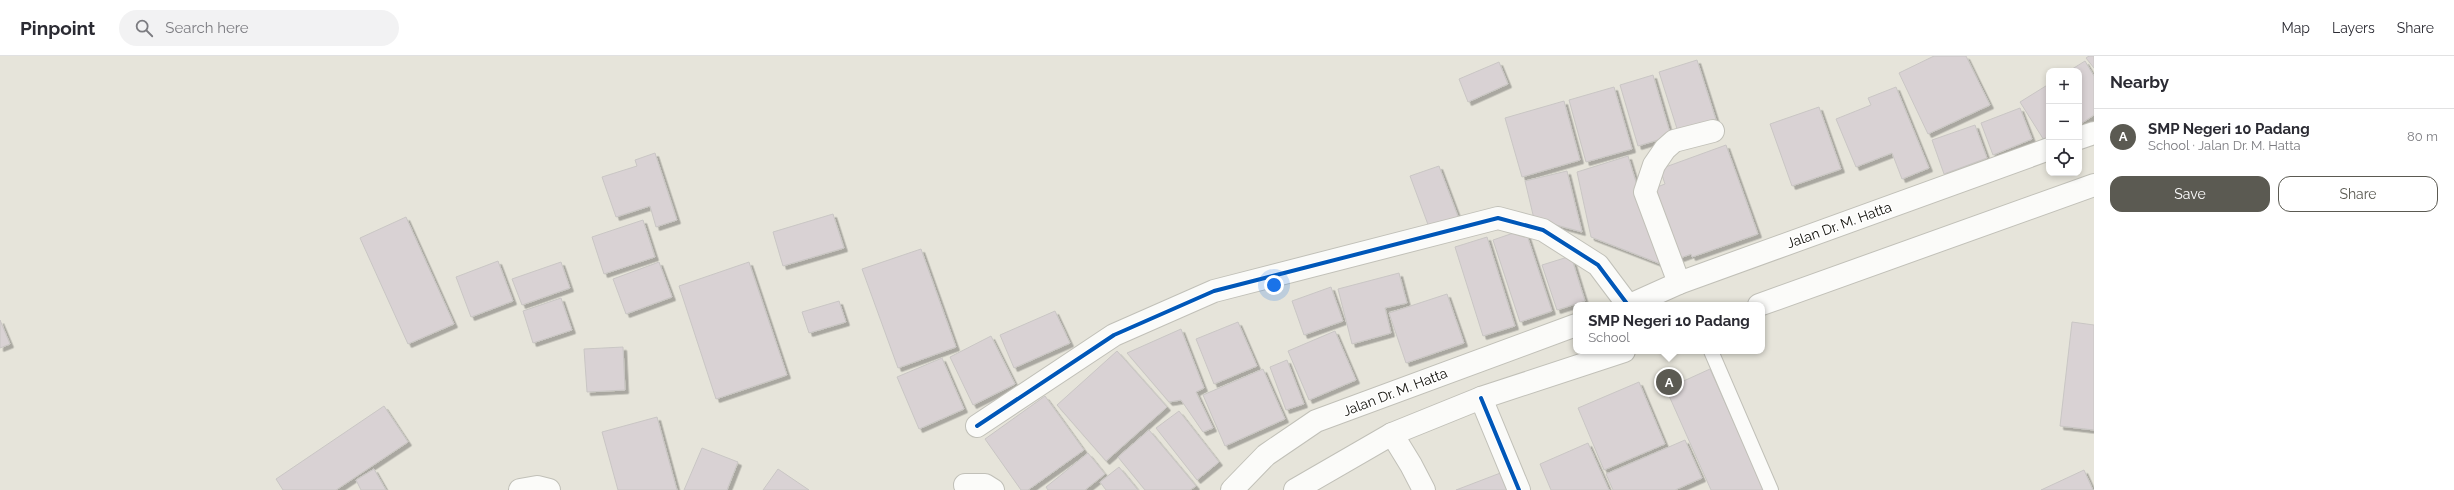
<!DOCTYPE html>
<meta charset="utf-8">
<style>
:root{--surface:#fff;--page:#f2f2f3;--text:#2b2b33;--muted:#7c7c81;--line:#e1e1e2;--accent:#5b5a52}
body{margin:0;font-family:Raleway,sans-serif;background:var(--page);color:var(--text)}
.controls{position:absolute;right:12px;top:12px;display:grid;overflow:hidden;border-radius:8px;box-shadow:0 2px 6px #0003}
.controls button{width:36px;height:36px;display:grid;place-items:center;padding:0;border:0;border-bottom:1px solid var(--line);background:var(--surface);color:var(--text);font:20px sans-serif}
.you{position:absolute;left:1274px;top:229px;width:14px;height:14px;margin:-10px;border:3px solid #fff;border-radius:50%;background:#1a73e8;box-shadow:0 0 0 6px #1a73e833}
.badge{display:grid;place-items:center;width:26px;height:26px;border-radius:50%;background:var(--accent);color:#fff;font-size:13px;font-weight:700}
.pin{position:absolute;translate:-50% -50%;border:2px solid #fff;box-shadow:0 1px 4px #0006}
.popup{position:absolute;left:1573px;top:246px;width:192px;height:52px;box-sizing:border-box;display:grid;place-content:center;border-radius:8px;background:var(--surface);filter:drop-shadow(0 1px 3px #0005);font-size:13px;white-space:nowrap;color:var(--muted)}
.popup b{font-size:15px;color:var(--text)}
.popup::after{content:'';position:absolute;left:50%;top:100%;margin-left:-8px;border:8px solid transparent;border-top-color:var(--surface)}
.list{margin:0;padding:0;list-style:none}
h2{display:flex;justify-content:space-between;align-items:center;height:52px;margin:0;padding:0 16px;font-size:17px}
h2 small{font-size:13px;font-weight:400;color:var(--muted)}
.list li{display:grid;grid-template-columns:26px 1fr auto;gap:12px;align-items:center;box-sizing:border-box;height:56px;padding:0 16px;border-top:1px solid var(--line)}
.list b{display:block;font-size:15px;white-space:nowrap}
.list p{margin:0;font-size:13px;white-space:nowrap;color:var(--muted)}
.list em{font-size:13px;font-style:normal;color:var(--muted)}
.actions{display:flex;gap:8px;padding:12px 16px}
.actions a{flex:1;padding:9px 0;border:1px solid var(--accent);border-radius:12px;text-align:center;font-size:14px;color:var(--accent)}
.actions .main{background:var(--accent);color:#fff}
.icon{flex:none;width:22px;height:22px;fill:none;stroke:currentColor;stroke-width:2;stroke-linecap:round;stroke-linejoin:round}
.map{position:relative;flex:none;width:2094px;height:434px;overflow:hidden}
header{display:flex;align-items:center;gap:24px;box-sizing:border-box;height:56px;padding:0 20px;background:var(--surface);border-bottom:1px solid var(--line)}
header strong{font-size:19px}
nav{display:flex;gap:22px;margin-inline-start:auto;font-size:14px}
.search{width:280px;height:36px;background:var(--page);display:flex;align-items:center;gap:10px;box-sizing:border-box;padding:0 14px;border-radius:22px;color:var(--muted);font-size:15px}
main{display:flex}
aside{flex:1;background:var(--surface)}
.map>svg:first-child{display:block}
.building{fill:#d9d2d4;stroke:#c9c6c4;filter:url(#shadow)}
.lines{fill:none;stroke-linecap:round;stroke-linejoin:round}
.lane-casing{stroke:#c1c0b8;stroke-width:16}
.street-casing{stroke:#c1c0b8;stroke-width:24}
.secondary-casing{stroke:#c1c0b8;stroke-width:24}
.lane{stroke:#fbfbf9;stroke-width:14}
.street{stroke:#fbfbf9;stroke-width:22}
.secondary{stroke:#fbfbf9;stroke-width:22}
.cycleway-casing{stroke:#fff;stroke-width:6}
.cycleway{stroke:#0057b8;stroke-width:4}
.labels{text-anchor:middle;stroke-width:3;stroke-linejoin:round;paint-order:stroke}
.street-label{font-size:14px;fill:#100f09;stroke:#fff}
</style>
<header>
<strong>Pinpoint</strong>
<div class="search"><svg class="icon" aria-label="search" viewBox="0 0 24 24"><circle cx="10" cy="10" r="6"/><path d="M15 15l6 6"/></svg>Search here</div>
<nav><a>Map</a><a>Layers</a><a>Share</a></nav>
</header>
<main>
<div class="map">
<svg width="2094" height="434" viewBox="0 0 2094 434">
<defs>
<filter id="shadow"><feDropShadow dx="3.5" dy="3.5" stdDeviation="0" flood-color="#0004"/></filter>
</defs>
<rect width="100%" height="100%" fill="#e6e4da"/>
<!-- building -->
<path class="building" d="M 1934,0 L 1966,0 L 1990,49 L 1928,78 L 1899,17 Z
M 2089,0 L 2094,0 L 2094,12 L 2086,2 Z
M 1697,4 L 1717,67 L 1679,79 L 1659,16 Z
M 2085,5 L 2094,20 L 2094,59 L 2079,69 L 2079,15 L 2069,15 Z
M 1499,6 L 1508,28 L 1468,46 L 1459,23 Z
M 1653,19 L 1671,80 L 1638,90 L 1620,29 Z
M 2049,28 L 2049,88 L 2047,89 L 2020,46 Z
M 1614,31 L 1632,93 L 1586,106 L 1569,44 Z
M 1896,31 L 1929,112 L 1902,123 L 1892,97 L 1856,111 L 1836,63 L 1871,49 L 1868,42 Z
M 1564,45 L 1580,104 L 1522,121 L 1505,62 Z
M 1819,51 L 1841,113 L 1792,130 L 1770,68 Z
M 2020,52 L 2032,83 L 1993,99 L 1981,67 Z
M 1975,69 L 1987,102 L 1944,118 L 1932,84 Z
M 1726,89 L 1758,178 L 1692,201 L 1691,198 L 1675,204 L 1649,134 L 1665,128 L 1660,113 Z
M 655,97 L 677,164 L 656,171 L 650,150 L 616,161 L 602,121 L 637,110 L 635,104 Z
M 1628,100 L 1661,208 L 1591,181 L 1577,116 Z
M 1439,110 L 1459,163 L 1430,174 L 1410,120 Z
M 1567,115 L 1582,176 L 1534,163 L 1525,125 Z
M 833,158 L 844,192 L 783,210 L 773,176 Z
M 406,161 L 454,268 L 408,288 L 360,182 Z
M 643,164 L 655,201 L 604,218 L 592,181 Z
M 1525,173 L 1552,255 L 1520,266 L 1493,184 Z
M 1487,181 L 1515,270 L 1483,280 L 1455,191 Z
M 921,193 L 956,291 L 898,312 L 862,213 Z
M 1571,200 L 1585,245 L 1557,254 L 1542,209 Z
M 498,205 L 513,245 L 471,261 L 456,221 Z
M 561,206 L 570,232 L 522,249 L 512,223 Z
M 659,206 L 672,241 L 626,258 L 613,223 Z
M 749,206 L 787,319 L 716,343 L 679,230 Z
M 1399,217 L 1407,247 L 1385,252 L 1391,277 L 1352,288 L 1338,233 Z
M 1331,231 L 1343,265 L 1304,279 L 1292,245 Z
M 1447,238 L 1464,287 L 1406,307 L 1389,257 Z
M 561,242 L 572,274 L 533,287 L 523,255 Z
M 839,245 L 846,266 L 809,277 L 802,256 Z
M 1055,255 L 1070,287 L 1014,312 L 1000,279 Z
M 0,264 L 10,288 L 0,292 Z
M 1238,266 L 1257,310 L 1214,328 L 1196,283 Z
M 2072,266 L 2094,269 L 2094,374 L 2060,370 Z
M 1181,273 L 1204,332 L 1196,336 L 1213,372 L 1203,376 L 1181,344 L 1169,346 L 1127,297 Z
M 1335,275 L 1356,324 L 1309,344 L 1288,295 Z
M 991,280 L 1015,328 L 973,349 L 950,301 Z
M 623,291 L 625,334 L 587,336 L 584,293 Z
M 1117,295 L 1167,351 L 1106,405 L 1057,349 Z
M 942,302 L 964,353 L 919,373 L 897,321 Z
M 1287,304 L 1304,348 L 1286,354 L 1270,311 Z
M 1263,313 L 1285,363 L 1225,390 L 1203,339 Z
M 1710,313 L 1764,434 L 1711,434 L 1666,333 Z
M 1639,326 L 1665,388 L 1604,414 L 1578,352 Z
M 1045,340 L 1084,394 L 1028,434 L 1021,434 L 985,383 Z
M 384,350 L 408,386 L 336,434 L 283,434 L 276,423 Z
M 1179,355 L 1219,406 L 1197,424 L 1156,372 Z
M 657,361 L 677,434 L 618,434 L 602,376 Z
M 1149,374 L 1196,430 L 1190,434 L 1145,434 L 1118,401 Z
M 1685,384 L 1702,422 L 1675,434 L 1613,434 L 1606,418 Z
M 1588,387 L 1609,434 L 1551,434 L 1540,408 Z
M 702,392 L 738,406 L 727,434 L 684,434 Z
M 1088,397 L 1105,418 L 1085,434 L 1048,434 L 1046,431 Z
M 1119,411 L 1138,434 L 1106,434 L 1100,426 Z
M 374,413 L 386,434 L 361,434 L 356,424 Z
M 778,413 L 809,434 L 763,434 Z
M 2084,414 L 2093,434 L 2041,434 Z
M 1503,416 L 1510,434 L 1456,434 Z"/>
<g class="lines">
<!-- lane casing -->
<g class="lane-casing">
<path id="lane" d="M 1711,295 L 1771,434"/>
</g>
<!-- street casing -->
<g class="street-casing">
<path id="street" d="M 1679,227 L 1645,136 L 1654,109 L 1665,93 L 1674,85 L 1713,75
M 1481,342 L 1519,434
M 977,370 L 1114,279 L 1214,235 L 1498,162 L 1543,174 L 1598,209 L 1628,249
M 1392,378 L 1411,409 L 1424,434
M 965,429 L 985,429 L 993,434
M 520,434 L 537,431 L 549,434"/>
</g>
<!-- secondary casing -->
<g class="secondary-casing">
<path id="secondary" d="M 2079,82 L 2094,77
M 1630,249 L 1679,227 L 2049,93
M 1759,249 L 2094,129
M 1232,434 L 1266,399 L 1316,365 L 1576,269
M 1295,434 L 1392,378 L 1481,342 L 1624,295"/>
</g>
<!-- lane -->
<use href="#lane" class="lane"/>
<!-- street -->
<use href="#street" class="street"/>
<!-- secondary -->
<use href="#secondary" class="secondary"/>
<!-- cycleway casing -->
<g class="cycleway-casing">
<path id="cycleway" d="M 1481,342 L 1519,434
M 977,370 L 1114,279 L 1214,235 L 1498,162 L 1543,174 L 1598,209 L 1628,249"/>
</g>
<!-- cycleway -->
<use href="#cycleway" class="cycleway"/>
</g>
<g class="labels">
<!-- street labels -->
<g class="street-label">
<text transform="translate(1839 169) rotate(-20)" y="5">Jalan Dr. M. Hatta</text>
<text transform="translate(1395 336) rotate(-21)" y="5">Jalan Dr. M. Hatta</text>
</g>
</g>
</svg>
<div class="controls">
<button>+</button>
<button>−</button>
<button><svg class="icon" aria-label="locate" viewBox="0 0 24 24"><circle cx="12" cy="12" r="6"/><path d="M12 2v4M12 18v4M2 12h4M18 12h4"/></svg></button>
</div>
<div class="you"></div>
<div class="pin badge" style="left:1669px;top:326px">A</div>
<div class="popup"><b>SMP Negeri 10 Padang</b>School</div>
</div>
<aside>
<h2>Nearby<small></small></h2>
<ul class="list">
<li><span class="badge">A</span><div><b>SMP Negeri 10 Padang</b><p>School · Jalan Dr. M. Hatta</p></div><em>80 m</em></li>
</ul>
<div class="actions"><a class="main">Save</a><a>Share</a></div>
</aside>
</main>
